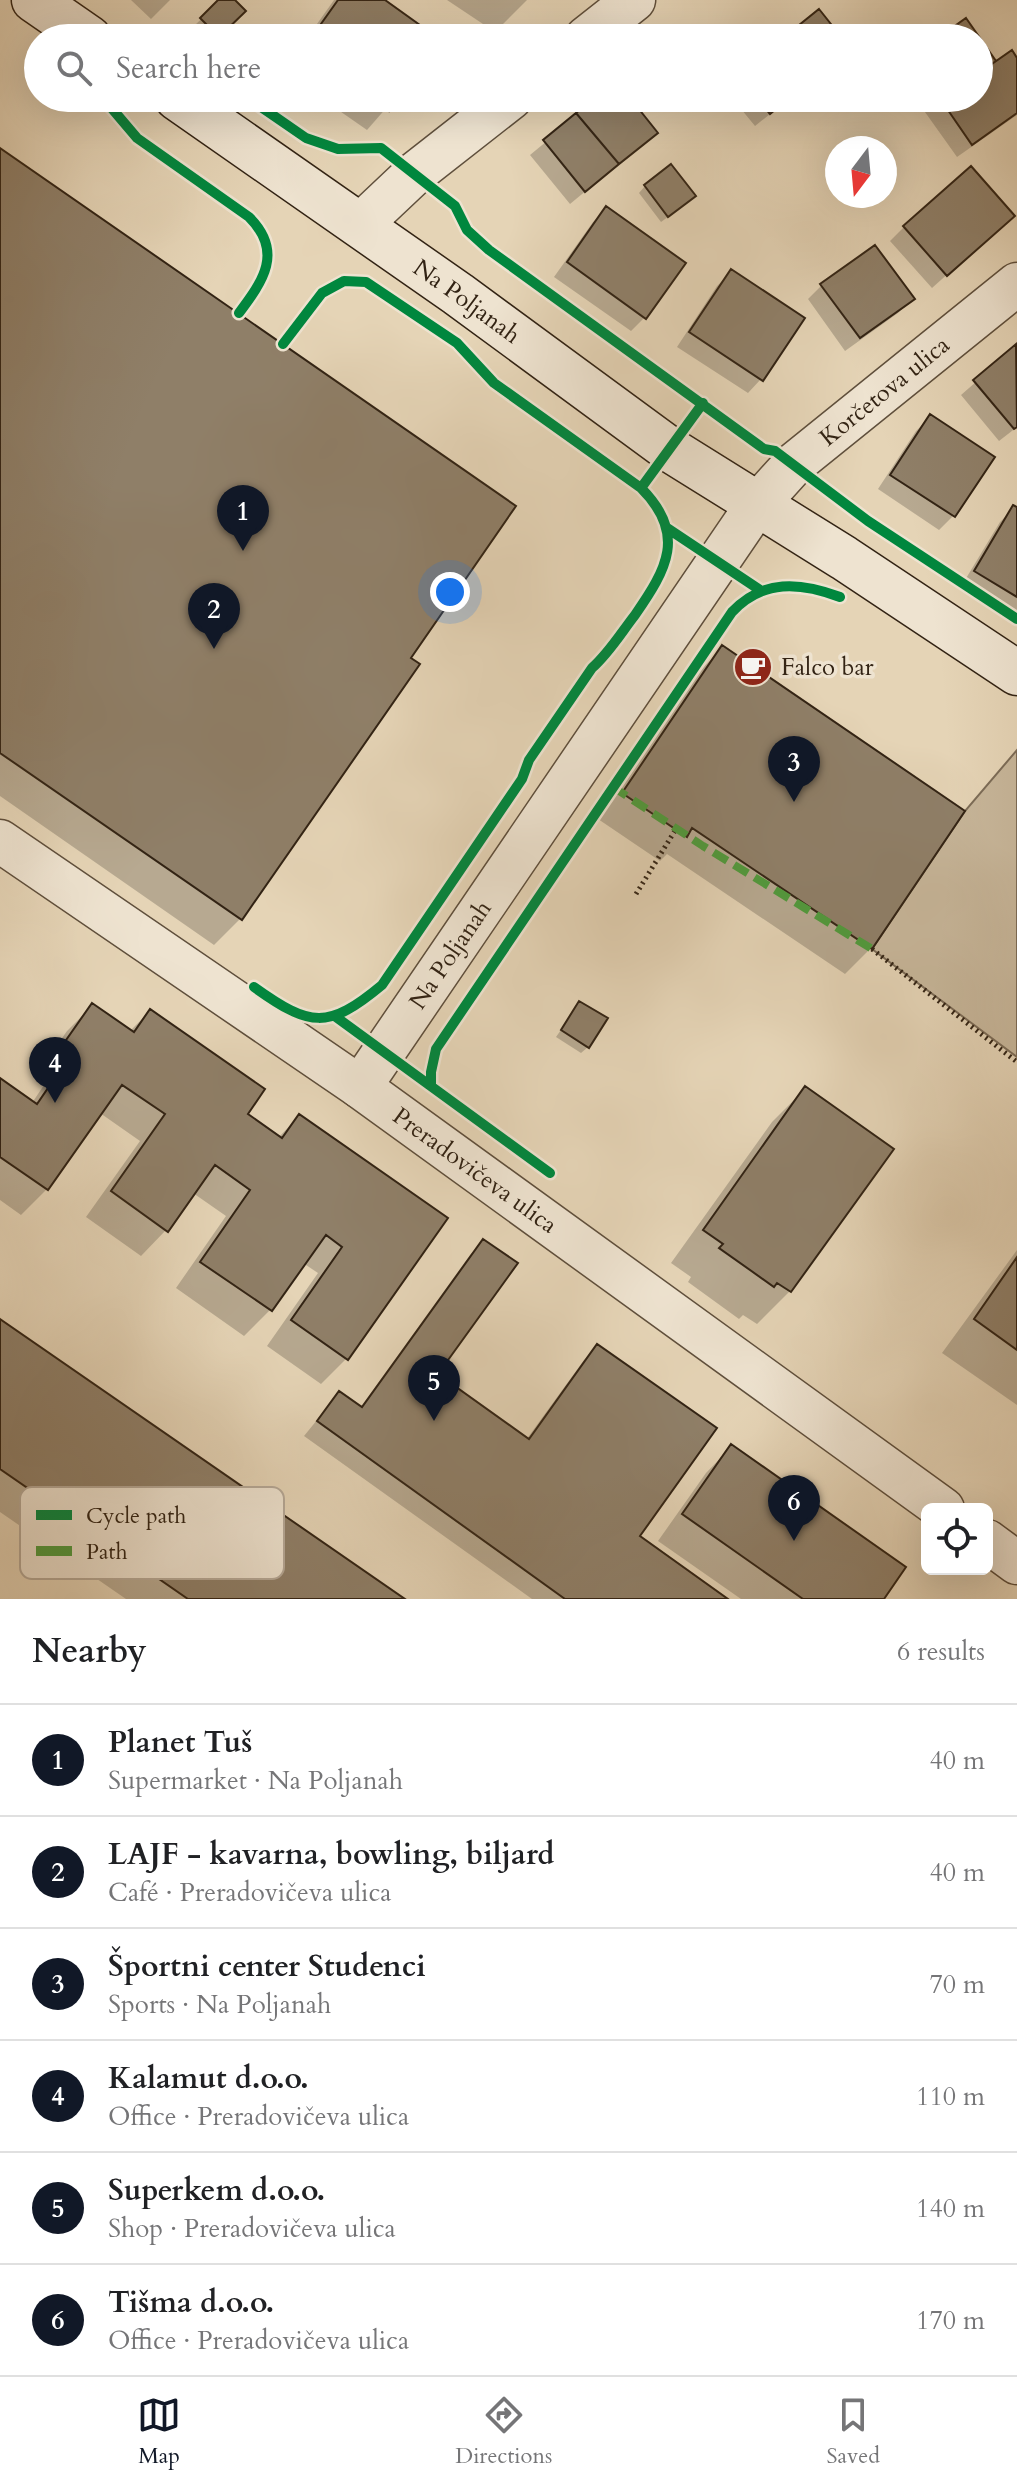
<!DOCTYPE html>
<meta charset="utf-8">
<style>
:root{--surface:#fff;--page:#f2f2f2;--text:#202124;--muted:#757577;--line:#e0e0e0;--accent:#111827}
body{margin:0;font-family:Cardo,serif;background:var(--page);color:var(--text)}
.controls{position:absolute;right:24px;bottom:24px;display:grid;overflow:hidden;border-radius:12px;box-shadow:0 8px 32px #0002}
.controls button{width:72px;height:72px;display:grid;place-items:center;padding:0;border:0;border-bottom:2px solid var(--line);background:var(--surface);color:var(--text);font:40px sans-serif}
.compass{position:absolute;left:825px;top:136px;width:72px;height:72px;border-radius:50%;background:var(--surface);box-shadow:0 8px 32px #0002;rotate:196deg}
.you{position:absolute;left:450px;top:592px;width:28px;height:28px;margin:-20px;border:6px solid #fff;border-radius:50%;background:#1a73e8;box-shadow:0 0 0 12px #1a73e833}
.badge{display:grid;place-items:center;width:52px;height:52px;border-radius:50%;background:var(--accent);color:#fff;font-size:26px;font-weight:700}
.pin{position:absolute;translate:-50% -66px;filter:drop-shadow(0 2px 4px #0008)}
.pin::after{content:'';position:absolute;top:42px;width:28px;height:24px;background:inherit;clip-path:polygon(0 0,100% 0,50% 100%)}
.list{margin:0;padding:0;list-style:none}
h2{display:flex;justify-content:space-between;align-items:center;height:104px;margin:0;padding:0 32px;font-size:34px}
h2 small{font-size:26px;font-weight:400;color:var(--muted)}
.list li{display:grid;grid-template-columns:52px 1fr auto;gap:24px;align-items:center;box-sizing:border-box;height:112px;padding:0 32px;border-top:2px solid var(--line)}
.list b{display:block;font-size:30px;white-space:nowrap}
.list p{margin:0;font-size:26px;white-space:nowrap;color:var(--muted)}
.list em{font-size:26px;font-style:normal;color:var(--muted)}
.icon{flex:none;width:44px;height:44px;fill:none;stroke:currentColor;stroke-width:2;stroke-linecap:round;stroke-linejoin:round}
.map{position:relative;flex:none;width:1017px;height:1599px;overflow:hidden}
.search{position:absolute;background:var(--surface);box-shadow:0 8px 32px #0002;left:24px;right:24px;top:24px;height:88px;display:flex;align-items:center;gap:20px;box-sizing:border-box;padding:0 28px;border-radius:44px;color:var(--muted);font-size:30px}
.sheet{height:776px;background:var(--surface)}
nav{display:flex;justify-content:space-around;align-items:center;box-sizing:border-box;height:112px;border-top:2px solid var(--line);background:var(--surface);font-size:22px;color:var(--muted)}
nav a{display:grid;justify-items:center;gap:4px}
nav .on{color:var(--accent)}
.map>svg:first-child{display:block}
.green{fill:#c7b69a;stroke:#7c6c57;stroke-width:2}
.shadow{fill:#0003}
.building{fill:#8f7f68;stroke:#322314;stroke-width:2}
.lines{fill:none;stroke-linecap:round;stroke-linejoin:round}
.street-casing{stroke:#5f4f3c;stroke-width:45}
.secondary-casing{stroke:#322314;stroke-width:47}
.path{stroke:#322314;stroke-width:5;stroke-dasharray:2 4;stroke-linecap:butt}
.street{stroke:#eee3d0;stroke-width:42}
.secondary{stroke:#eee3d0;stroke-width:44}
.quiet{stroke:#509b3d;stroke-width:8;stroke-dasharray:16 8;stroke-linecap:butt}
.cycleway-casing{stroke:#eee3d0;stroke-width:15}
.cycleway{stroke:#00873e;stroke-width:10}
.labels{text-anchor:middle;stroke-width:7;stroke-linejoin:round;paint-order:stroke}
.street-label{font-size:24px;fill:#322314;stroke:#eee3d0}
.poi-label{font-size:24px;fill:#322314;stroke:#eee3d0;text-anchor:start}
.key{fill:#eee3d0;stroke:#b6a998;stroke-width:2}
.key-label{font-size:22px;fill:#322314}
</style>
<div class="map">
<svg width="1017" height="1599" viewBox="0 0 1017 1599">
<rect width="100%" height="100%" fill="#e5d4b6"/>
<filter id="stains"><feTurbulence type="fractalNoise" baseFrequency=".0025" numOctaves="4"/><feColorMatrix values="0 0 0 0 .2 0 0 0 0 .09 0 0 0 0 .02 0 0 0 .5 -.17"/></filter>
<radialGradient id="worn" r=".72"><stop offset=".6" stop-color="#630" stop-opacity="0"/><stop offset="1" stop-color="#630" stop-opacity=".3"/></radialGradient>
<!-- green -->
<path class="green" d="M 1017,750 L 1017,1057 L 872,949 L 965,811 Z"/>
<!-- shadow -->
<path class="shadow" d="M 131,0 L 170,0 L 151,19 Z
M 221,0 L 232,0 L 243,11 L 216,38 L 207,38 L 194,26 Z
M 334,0 L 381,0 L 435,38 L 307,38 Z
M 447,0 L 527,0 L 495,32 Z
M 979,40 L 995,64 L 1017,61 L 1017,115 L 957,157 L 915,98 L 979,98 Z
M 321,98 L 395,98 L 367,130 Z
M 599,98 L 628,98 L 656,133 L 570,204 L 530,155 Z
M 732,98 L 790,98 L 755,126 Z
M 0,150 L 408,658 L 417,665 L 240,919 L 214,945 L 0,796 Z
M 645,186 L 687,203 L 661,222 L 639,193 Z
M 607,209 L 645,317 L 631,331 L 554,277 L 593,222 Z
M 904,227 L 998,229 L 932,288 L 890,241 Z
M 731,272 L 761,379 L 748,393 L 677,347 L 717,286 Z
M 822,285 L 912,299 L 898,313 L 845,351 L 808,299 Z
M 1016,347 L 1017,427 L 999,441 L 961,395 Z
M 930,417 L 992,457 L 953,516 L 939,530 L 878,489 L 916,431 Z
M 1014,508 L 1017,509 L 1017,619 L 962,585 L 1000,522 Z
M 722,648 L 963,812 L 871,948 L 845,974 L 667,854 L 660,861 L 598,819 L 697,674 Z
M 580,1003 L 588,1047 L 581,1053 L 556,1037 Z
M 92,1006 L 130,1031 L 150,1011 L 245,1114 L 278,1138 L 299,1116 L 445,1219 L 347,1358 L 321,1384 L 267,1346 L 318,1273 L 303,1263 L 270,1310 L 244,1336 L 176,1288 L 226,1216 L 193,1193 L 166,1230 L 141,1256 L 86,1217 L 140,1141 L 100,1113 L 47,1189 L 21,1215 L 0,1200 L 0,1080 L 32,1103 L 50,1076 L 40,1070 L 67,1031 Z
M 805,1089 L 790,1291 L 757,1324 L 743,1315 L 739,1319 L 688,1282 L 691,1277 L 671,1263 L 772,1122 Z
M 484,1241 L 435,1375 L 526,1440 L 584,1360 L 598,1346 L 637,1537 L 724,1599 L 532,1599 L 304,1436 L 339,1393 L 360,1408 L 470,1255 Z
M 1017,1250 L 1017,1405 L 942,1353 Z
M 0,1322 L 402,1599 L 126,1599 L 0,1512 Z
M 731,1447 L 882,1599 L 741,1599 L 658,1541 L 706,1473 Z"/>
<!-- building -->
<path class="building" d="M 218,0 L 235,0 L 246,11 L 219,37 L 200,18 Z
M 338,0 L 385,0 L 438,38 L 311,38 Z
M 819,9 L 842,38 L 783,38 Z
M 966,18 L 996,61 L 979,73 L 979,38 L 938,38 Z
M 1012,50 L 1017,58 L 1017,113 L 972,145 L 941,100 L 979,98 L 979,73 Z
M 370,98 L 398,98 L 389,111 Z
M 595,98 L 630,98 L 658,133 L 619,164 L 576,113 Z
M 757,98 L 789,98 L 770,114 Z
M 576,113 L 619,164 L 585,192 L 543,140 Z
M 0,148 L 516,506 L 411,658 L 420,664 L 242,920 L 0,753 Z
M 671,164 L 696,196 L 668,217 L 644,185 Z
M 971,166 L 1015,216 L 947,276 L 903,226 Z
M 606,206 L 686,263 L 646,319 L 567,262 Z
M 875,245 L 915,299 L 860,338 L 820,284 Z
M 731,269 L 805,318 L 763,381 L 689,332 Z
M 1016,344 L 1017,427 L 1014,429 L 973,380 Z
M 930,414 L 995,457 L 955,517 L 890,475 Z
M 1013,505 L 1017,507 L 1017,597 L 974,571 Z
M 722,645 L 965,811 L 872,949 L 692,828 L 687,837 L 622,793 Z
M 579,1001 L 608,1018 L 589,1048 L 561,1030 Z
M 92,1003 L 134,1032 L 150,1009 L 265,1089 L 248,1114 L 282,1138 L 299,1114 L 448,1218 L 348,1360 L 291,1320 L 342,1247 L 326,1235 L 272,1311 L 200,1262 L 250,1190 L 215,1165 L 168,1232 L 111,1191 L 165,1114 L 122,1085 L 48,1190 L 0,1157 L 0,1078 L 37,1104 L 74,1050 L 64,1043 Z
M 805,1086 L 894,1149 L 791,1292 L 777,1283 L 774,1287 L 719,1248 L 723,1244 L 703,1230 Z
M 483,1239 L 518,1263 L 438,1374 L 529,1439 L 597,1344 L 717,1428 L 640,1536 L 728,1599 L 565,1599 L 317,1421 L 339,1391 L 362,1407 Z
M 1017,1257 L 1017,1350 L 974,1319 Z
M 0,1319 L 405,1599 L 188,1599 L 0,1469 Z
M 731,1444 L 906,1567 L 884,1599 L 803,1599 L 682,1514 Z"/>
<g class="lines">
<!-- street casing -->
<g class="street-casing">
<g id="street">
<path d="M 586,38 L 634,0"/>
<path d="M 360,225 L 414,174 L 511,98"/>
<path id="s1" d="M 0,841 L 360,1087 L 943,1509"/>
<path id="s2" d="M 360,1087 L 756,506 L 794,464 L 1017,284"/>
<path d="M 987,1541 L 1017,1563"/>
</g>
</g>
<!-- secondary casing -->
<g class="secondary-casing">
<g id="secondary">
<path d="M 34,0 L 89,38"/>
<path id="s3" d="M 177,98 L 458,294 L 669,449 L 844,558 L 1017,673"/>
</g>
</g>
<!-- path -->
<path class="path" d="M 636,894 L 676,829
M 872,949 L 1017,1062"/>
<!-- street -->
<use href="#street" class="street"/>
<!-- secondary -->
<use href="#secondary" class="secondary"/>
<!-- quiet -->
<path class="quiet" d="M 613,787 L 703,846 L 872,949"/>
<!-- cycleway casing -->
<g class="cycleway-casing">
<path id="cycleway" d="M 103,98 L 137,138 L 249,217 C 284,252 263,281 239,313
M 248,98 L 306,138 L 338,149 L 381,148 L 455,206 L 467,230 L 489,250 L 764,449 L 775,451 L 868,521 L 1017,619
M 641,488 L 703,403
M 667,528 L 760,590
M 254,987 C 310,1027 328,1030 382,985 L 522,779 L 529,760 L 592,668 C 609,653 621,633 635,615 C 667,569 687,534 641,488 L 494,383 L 457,343 L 366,282 L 344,281 L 322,293 L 283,344
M 336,1017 L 550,1173
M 431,1084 L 431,1072 L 436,1049 L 732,612 C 763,579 800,582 840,597"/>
</g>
<!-- cycleway -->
<use href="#cycleway" class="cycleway"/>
</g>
<!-- icons -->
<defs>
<g id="cafe-disc" transform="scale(2)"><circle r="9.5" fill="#8f2418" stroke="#eee3d0"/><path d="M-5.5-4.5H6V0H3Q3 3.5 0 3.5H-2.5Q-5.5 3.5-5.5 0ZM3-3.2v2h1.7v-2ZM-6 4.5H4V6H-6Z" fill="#fff"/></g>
</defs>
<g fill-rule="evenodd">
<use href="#cafe-disc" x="753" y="667"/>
</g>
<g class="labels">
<!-- street labels -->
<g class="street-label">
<text dy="8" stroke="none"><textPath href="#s3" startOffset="354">Na Poljanah</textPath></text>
<text dy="8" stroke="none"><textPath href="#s2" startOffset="876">Korčetova ulica</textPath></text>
<text dy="8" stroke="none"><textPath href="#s2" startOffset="160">Na Poljanah</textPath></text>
<text dy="8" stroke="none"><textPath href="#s1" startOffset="578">Preradovičeva ulica</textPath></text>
</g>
<!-- poi labels -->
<g class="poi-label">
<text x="781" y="675">Falco bar</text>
</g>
</g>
<!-- legend -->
<rect x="20" y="1487" width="264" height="92" rx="12" class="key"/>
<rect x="36" y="1510" width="36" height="10" fill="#00873e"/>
<rect x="36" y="1546" width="36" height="10" fill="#509b3d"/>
<g class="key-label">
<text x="86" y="1523">Cycle path</text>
<text x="86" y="1559">Path</text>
</g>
<rect width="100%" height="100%" filter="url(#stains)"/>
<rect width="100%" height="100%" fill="url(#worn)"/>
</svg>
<div class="controls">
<button><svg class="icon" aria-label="locate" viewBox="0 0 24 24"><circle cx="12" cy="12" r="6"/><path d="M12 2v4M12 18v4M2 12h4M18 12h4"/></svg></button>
</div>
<svg class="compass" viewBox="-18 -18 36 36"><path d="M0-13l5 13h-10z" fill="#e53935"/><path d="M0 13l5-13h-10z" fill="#757577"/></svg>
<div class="you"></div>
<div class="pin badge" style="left:243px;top:551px">1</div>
<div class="pin badge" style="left:214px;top:649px">2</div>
<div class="pin badge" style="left:794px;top:802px">3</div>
<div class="pin badge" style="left:55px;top:1103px">4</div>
<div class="pin badge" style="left:434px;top:1421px">5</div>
<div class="pin badge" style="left:794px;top:1541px">6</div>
<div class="search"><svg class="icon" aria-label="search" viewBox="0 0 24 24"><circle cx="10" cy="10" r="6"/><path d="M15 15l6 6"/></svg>Search here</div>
</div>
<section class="sheet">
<h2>Nearby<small>6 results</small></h2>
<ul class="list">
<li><span class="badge">1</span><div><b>Planet Tuš</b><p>Supermarket · Na Poljanah</p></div><em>40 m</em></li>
<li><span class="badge">2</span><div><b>LAJF - kavarna, bowling, biljard</b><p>Café · Preradovičeva ulica</p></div><em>40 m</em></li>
<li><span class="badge">3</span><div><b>Športni center Studenci</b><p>Sports · Na Poljanah</p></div><em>70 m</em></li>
<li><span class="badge">4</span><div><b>Kalamut d.o.o.</b><p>Office · Preradovičeva ulica</p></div><em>110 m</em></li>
<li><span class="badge">5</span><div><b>Superkem d.o.o.</b><p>Shop · Preradovičeva ulica</p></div><em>140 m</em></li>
<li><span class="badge">6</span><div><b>Tišma d.o.o.</b><p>Office · Preradovičeva ulica</p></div><em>170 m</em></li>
</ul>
</section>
<nav>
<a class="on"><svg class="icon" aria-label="map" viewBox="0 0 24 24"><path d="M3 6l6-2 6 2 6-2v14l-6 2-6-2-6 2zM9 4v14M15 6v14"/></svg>Map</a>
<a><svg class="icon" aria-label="directions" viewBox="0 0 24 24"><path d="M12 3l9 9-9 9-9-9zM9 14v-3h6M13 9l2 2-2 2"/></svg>Directions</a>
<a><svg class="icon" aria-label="saved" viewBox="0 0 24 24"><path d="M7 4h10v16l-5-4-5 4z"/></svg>Saved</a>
</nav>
